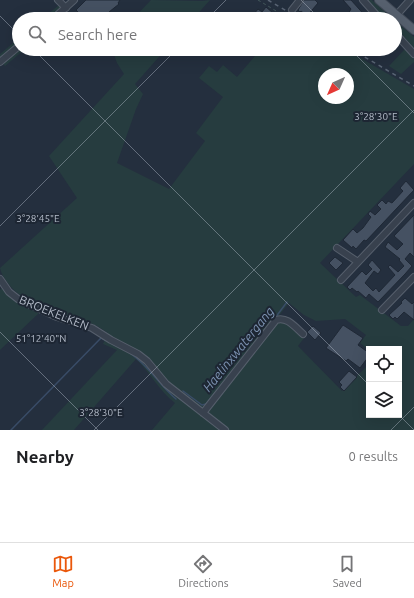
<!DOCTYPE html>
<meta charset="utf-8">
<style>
:root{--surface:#fff;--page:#f6f6f6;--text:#202124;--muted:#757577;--line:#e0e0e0;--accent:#ea580c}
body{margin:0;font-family:Ubuntu,sans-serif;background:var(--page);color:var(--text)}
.controls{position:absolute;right:12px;bottom:12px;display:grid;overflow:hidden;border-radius:0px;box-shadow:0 4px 16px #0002}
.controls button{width:36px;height:36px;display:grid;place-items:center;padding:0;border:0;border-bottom:1px solid var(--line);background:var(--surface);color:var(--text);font:20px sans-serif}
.compass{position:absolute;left:318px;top:68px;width:36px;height:36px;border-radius:50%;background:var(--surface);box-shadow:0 4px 16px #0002;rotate:225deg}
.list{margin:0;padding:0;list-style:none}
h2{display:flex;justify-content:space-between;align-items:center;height:52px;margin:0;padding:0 16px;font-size:17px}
h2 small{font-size:13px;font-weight:400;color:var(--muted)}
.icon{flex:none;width:22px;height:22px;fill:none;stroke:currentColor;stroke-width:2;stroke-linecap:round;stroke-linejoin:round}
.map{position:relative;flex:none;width:414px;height:430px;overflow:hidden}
.search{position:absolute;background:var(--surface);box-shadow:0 4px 16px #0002;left:12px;right:12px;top:12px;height:44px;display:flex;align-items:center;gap:10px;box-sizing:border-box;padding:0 14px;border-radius:22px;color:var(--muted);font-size:15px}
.sheet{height:112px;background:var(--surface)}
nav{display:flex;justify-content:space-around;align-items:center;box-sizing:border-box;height:56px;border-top:1px solid var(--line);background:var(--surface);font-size:11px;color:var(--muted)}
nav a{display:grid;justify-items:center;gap:2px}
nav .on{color:var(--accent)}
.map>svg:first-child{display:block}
.green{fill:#263c3f;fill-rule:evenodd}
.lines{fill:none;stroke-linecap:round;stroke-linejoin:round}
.stream{stroke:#394c67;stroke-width:1.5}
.building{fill:#455162;stroke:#1f2835}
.minor-casing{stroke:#565f6c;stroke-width:8}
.major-casing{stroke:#414a57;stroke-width:10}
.path{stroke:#44595c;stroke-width:1;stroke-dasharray:3 3;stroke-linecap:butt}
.minor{stroke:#38414e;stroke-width:6}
.major{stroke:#56606e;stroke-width:8}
.rail{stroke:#5a6575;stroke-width:1.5;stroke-dasharray:4 4;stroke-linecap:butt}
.ticks{fill:none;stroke:#b4bcc9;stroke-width:1;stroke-opacity:0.45}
.labels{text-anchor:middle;stroke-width:4;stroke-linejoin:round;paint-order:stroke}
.street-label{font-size:12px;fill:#b4bcc9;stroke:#1d2633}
.water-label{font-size:13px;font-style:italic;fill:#7c92b1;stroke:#1d2633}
.ticks-label{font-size:10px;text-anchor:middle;fill:#b4bcc9;stroke:#1d2633;stroke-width:4;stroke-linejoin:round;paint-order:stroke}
</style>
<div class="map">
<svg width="414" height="430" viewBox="0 0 414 430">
<rect width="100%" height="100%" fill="#242f3e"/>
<!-- green -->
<path class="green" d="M 151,0 L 202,1 L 210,0 L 193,19 L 133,19 Z
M 365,0 L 372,0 L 384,11 L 386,13 L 385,16 L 382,17 Z
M 59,5 L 68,14 L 62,19 L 42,19 Z
M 399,24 L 414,37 L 414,48 L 398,30 L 397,27 Z
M 19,38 L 19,49 L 25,49 L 5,66 L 0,60 L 0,54 Z
M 112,49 L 166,49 L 135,84 L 143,94 L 136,109 L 117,163 L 169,189 L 205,141 L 196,133 L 223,97 L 199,78 L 209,66 L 217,72 L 223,65 L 237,77 L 261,49 L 345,49 L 414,89 L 414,164 L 320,263 L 356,297 L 360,295 L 401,326 L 408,326 L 414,319 L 414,430 L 152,430 L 175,403 C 158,390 151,373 136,359 L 74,430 L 42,430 L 117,350 L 103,344 L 108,333 C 101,328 94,324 86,321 C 59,311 25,307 7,282 C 4,278 1,273 0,268 L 77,198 L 49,156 L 124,74 L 117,63 ZM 324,74 L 348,74 L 348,98 L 324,98 ZM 289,303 L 304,315 L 316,321 L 345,319 L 366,335 L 360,343 L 369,350 L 369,349 L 399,349 L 399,415 L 369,415 L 369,364 L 342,391 L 298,346 L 304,338 L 285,321 L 277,322 L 206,406 Z
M 405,49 L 414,59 L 414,62 L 401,74 L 389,66 Z
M 2,288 L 18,303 L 39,313 L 0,350 L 0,290 Z"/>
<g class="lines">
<!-- stream -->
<path class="stream" d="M 275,318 L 287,302
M 131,354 C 149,366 159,385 176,399
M 183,391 L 202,405 L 206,404 L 224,382
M 11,430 L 101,338 L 107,341"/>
</g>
<!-- building -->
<path class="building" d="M 86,0 L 120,0 L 118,3 L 119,4 L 109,12 L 116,19 L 85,19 L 76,10 Z
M 304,0 L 315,0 L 318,3 L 307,16 L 301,11 L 300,12 L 298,10 Z
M 343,0 L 351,0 L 368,19 L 354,19 L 348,14 L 351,9 Z
M 266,7 L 280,19 L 266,19 L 260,15 L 256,19 L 250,19 L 258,9 L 262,12 Z
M 406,181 L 414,190 L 366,241 L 364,240 L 356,249 L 353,246 L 352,248 L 343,240 L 353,229 L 357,233 L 363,228 L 371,217 L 368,214 L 370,211 L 375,215 L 381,209 L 377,205 L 382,200 L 386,204 L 388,201 L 392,203 L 403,191 L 400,188 Z
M 414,215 L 414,257 L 410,253 L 405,259 L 412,266 L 405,274 L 378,302 L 369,294 L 366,298 L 358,291 L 357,292 L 352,288 L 350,290 L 347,287 L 362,271 L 366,275 L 372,269 L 368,265 L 372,260 L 381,270 L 378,274 L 374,271 L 365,283 L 373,291 L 376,288 L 379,292 L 395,275 L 388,267 L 390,265 L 398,272 L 404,266 L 399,260 L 400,259 L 385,247 L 388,242 L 397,250 L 403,244 L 394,236 Z
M 335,257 L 343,263 L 336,270 L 329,263 Z
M 405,298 L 412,304 L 414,302 L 414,320 L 404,312 L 397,319 L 395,317 L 393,319 L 389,315 L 402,303 L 401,302 Z
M 343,325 L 363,338 L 358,345 L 369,353 L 369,356 L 360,368 L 348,359 L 346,361 L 326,348 Z
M 313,326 L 321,333 L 315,340 L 307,332 Z
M 349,371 L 357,377 L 344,391 L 340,387 L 342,385 L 339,382 Z"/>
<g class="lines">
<!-- minor casing -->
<g class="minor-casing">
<path id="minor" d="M 58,0 L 66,8
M 363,0 L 380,19
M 292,10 L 300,0
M 53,19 L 74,0
M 393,19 L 410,0
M 395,33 L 414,54
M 0,62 L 19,46
M 337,248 L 358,262
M 0,279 L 9,292 L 18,299 L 57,317 L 92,328 L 111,340 L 138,354 L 147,361 L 166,384 L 225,430
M 341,280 L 414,203
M 382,310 L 414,277
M 203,413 L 276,320 C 287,316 295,327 303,334"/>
</g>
<!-- major casing -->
<g class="major-casing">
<path id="major" d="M 379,0 L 414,30"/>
</g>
<!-- path -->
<path class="path" d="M 258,0 L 286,17
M 284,19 L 288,15"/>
<!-- minor -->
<use href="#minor" class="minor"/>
<!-- major -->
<use href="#major" class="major"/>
<!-- rail -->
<path class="rail" d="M 268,0 L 300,19
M 351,49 L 414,86"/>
</g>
<!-- ticks -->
<path class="ticks" d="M 301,0 L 320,19M 0,16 L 19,35M 207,19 L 226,0M 33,49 L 369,385M 350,49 L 414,113M 0,226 L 177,49M 0,332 L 98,430M 399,415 L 414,430M 94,430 L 414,110M 391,430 L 414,407"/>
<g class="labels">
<!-- street labels -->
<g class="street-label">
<text transform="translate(54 313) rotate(22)" y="4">BROEKELKEN</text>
</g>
<!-- water labels -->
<g class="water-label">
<text transform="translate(238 349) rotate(-51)" y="5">Haelinxwatergang</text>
</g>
</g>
<g class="ticks-label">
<text x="376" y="120">3°28'30"E</text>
<text x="38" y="222">3°28'45"E</text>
<text x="41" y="342">51°12'40"N</text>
<text x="101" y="416">3°28'30"E</text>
</g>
</svg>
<div class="controls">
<button><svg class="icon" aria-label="locate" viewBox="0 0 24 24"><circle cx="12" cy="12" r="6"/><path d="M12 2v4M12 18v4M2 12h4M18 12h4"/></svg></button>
<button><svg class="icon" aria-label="layers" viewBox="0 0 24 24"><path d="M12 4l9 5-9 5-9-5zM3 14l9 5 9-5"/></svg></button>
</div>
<svg class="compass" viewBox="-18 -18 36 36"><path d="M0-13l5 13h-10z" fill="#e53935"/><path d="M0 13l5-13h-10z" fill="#757577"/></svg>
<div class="search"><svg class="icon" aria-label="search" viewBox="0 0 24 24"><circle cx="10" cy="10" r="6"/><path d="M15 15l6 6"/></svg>Search here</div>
</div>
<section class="sheet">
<h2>Nearby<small>0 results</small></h2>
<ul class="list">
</ul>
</section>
<nav>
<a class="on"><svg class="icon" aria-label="map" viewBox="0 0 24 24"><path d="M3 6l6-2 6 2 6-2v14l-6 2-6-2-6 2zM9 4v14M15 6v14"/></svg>Map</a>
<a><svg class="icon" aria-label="directions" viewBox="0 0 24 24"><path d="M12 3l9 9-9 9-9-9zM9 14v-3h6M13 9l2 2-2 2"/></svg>Directions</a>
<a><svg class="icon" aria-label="saved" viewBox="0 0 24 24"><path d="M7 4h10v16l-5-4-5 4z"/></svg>Saved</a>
</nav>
